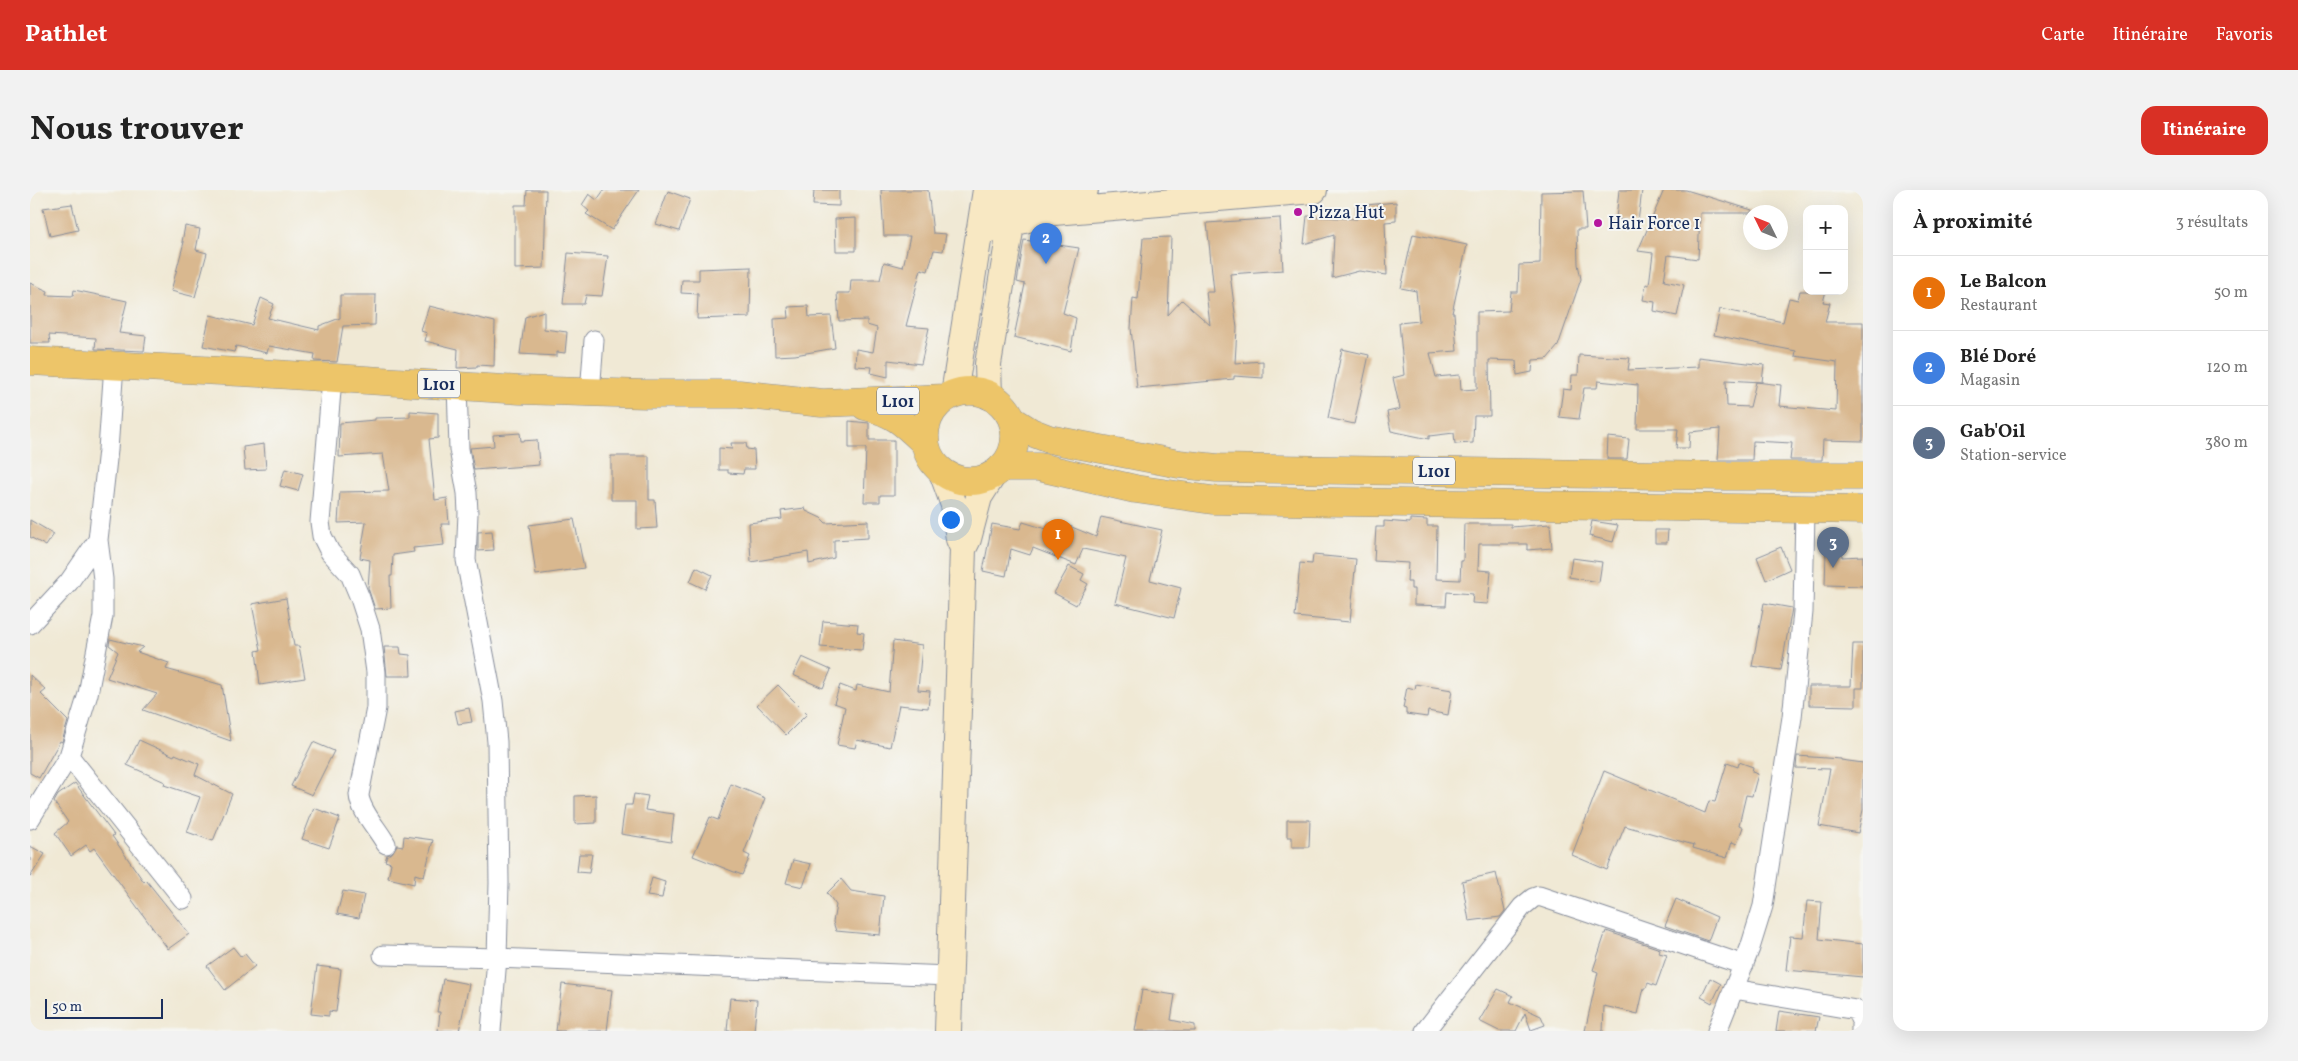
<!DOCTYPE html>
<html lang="fr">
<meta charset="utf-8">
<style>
:root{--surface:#fff;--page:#f2f2f2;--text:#222;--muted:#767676;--line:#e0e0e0;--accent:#d93025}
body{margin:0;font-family:Vollkorn,serif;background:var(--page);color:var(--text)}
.controls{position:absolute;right:15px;top:15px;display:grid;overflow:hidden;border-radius:10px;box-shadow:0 5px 20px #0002}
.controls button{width:45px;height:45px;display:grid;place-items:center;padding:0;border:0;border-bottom:1px solid var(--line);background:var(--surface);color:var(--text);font:25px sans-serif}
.compass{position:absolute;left:1713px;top:15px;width:45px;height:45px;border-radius:50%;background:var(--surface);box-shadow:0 5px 20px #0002;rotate:313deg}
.scale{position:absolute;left:15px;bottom:12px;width:118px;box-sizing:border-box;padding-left:5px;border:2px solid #1b2f5e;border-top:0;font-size:14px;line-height:18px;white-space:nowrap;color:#1b2f5e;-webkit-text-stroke:4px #f6f6f2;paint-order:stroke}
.you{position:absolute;left:920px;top:329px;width:18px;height:18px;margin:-12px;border:4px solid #fff;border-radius:50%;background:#1a73e8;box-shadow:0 0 0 8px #1a73e833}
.badge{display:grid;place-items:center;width:32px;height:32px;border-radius:50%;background:var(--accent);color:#fff;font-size:16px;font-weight:700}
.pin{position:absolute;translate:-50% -41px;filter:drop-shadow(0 1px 2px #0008)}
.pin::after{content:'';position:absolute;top:26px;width:18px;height:15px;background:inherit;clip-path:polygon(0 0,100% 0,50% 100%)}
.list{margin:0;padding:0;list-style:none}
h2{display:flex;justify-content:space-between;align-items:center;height:65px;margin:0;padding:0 20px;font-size:21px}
h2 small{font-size:16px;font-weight:400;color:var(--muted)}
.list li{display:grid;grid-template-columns:32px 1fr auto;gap:15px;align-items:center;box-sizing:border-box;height:75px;padding:0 20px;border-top:1px solid var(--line)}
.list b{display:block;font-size:19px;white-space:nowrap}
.list p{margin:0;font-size:16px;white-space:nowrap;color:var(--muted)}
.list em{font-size:16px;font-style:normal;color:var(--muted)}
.map{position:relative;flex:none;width:1833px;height:841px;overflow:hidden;border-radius:15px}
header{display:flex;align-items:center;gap:30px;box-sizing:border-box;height:70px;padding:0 25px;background:var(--accent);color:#fff}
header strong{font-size:24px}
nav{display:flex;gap:28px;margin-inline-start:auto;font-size:18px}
.intro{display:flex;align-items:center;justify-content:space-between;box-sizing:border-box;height:120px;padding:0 30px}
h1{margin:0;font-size:35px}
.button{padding:12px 22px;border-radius:15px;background:var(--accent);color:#fff;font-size:18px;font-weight:700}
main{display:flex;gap:30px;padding:0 30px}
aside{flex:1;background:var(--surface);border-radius:15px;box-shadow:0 5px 20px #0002}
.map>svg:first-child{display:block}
.building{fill:#d9b88f}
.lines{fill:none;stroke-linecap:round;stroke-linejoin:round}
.street-casing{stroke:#868c9a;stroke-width:21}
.secondary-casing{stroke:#868c9a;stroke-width:28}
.primary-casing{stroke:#868c9a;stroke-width:29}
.street{stroke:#fff;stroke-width:19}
.secondary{stroke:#f8e8c3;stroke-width:26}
.primary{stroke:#edc569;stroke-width:28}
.poi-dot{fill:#b5179e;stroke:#f6f6f2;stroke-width:2}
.labels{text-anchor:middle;stroke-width:4;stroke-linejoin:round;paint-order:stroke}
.shield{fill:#f6f6f2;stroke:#5d6b8a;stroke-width:1}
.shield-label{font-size:16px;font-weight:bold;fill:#1b2f5e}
.poi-label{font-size:18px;fill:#1b2f5e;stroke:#f6f6f2;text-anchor:start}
</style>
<header>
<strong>Pathlet</strong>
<nav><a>Carte</a><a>Itinéraire</a><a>Favoris</a></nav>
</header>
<div class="intro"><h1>Nous trouver</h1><a class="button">Itinéraire</a></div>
<main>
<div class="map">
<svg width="1833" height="841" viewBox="0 0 1833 841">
<rect width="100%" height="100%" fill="#f6f6f2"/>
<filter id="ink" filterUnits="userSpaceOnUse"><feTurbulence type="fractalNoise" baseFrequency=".02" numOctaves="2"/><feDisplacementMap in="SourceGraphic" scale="10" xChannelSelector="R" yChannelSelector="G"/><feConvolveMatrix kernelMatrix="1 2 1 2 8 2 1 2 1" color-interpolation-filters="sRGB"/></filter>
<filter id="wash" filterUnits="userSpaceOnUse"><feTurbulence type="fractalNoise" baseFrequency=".0096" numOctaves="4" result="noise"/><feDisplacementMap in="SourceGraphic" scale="20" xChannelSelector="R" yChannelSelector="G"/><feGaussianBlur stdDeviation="1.12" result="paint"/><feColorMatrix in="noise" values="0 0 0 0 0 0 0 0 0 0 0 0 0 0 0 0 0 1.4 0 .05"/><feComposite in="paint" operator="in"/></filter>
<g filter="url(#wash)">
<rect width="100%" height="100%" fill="#f0e9d5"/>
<g id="blocks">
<!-- building -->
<path class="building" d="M 497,0 L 516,0 L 514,78 L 485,79 L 485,15 L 496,15 Z
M 574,0 L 609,0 L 582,40 L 556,24 L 559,21 L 552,15 L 559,4 L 567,10 Z
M 784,0 L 809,0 L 809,16 L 783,15 Z
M 851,0 L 898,0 L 903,43 L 916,44 L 913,61 L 904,60 L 898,81 L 891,79 L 876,136 L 899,138 L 891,174 L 858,170 L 858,187 L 841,183 L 842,177 L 825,176 L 826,159 L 843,162 L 847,138 L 837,135 L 837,130 L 809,131 L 807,103 L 820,103 L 821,90 L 850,90 L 854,72 L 873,77 L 880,46 L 854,46 Z
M 1589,0 L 1612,0 L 1608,32 L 1586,29 Z
M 1634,0 L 1656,0 L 1722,20 L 1720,23 L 1670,23 L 1668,69 L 1638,65 L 1634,91 L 1654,95 L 1647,126 L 1624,121 L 1625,112 L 1613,110 L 1616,94 L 1619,95 L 1623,63 L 1608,61 Z
M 638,1 L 660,9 L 649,41 L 626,34 Z
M 1553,1 L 1556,39 L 1547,39 L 1548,74 L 1551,89 L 1528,156 L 1517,169 L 1503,170 L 1502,182 L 1487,185 L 1486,171 L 1459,170 L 1460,226 L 1444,226 L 1443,253 L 1425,254 L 1424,243 L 1399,246 L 1399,249 L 1361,241 L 1357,222 L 1370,219 L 1363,188 L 1374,185 L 1369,133 L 1389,131 L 1386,101 L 1371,98 L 1383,44 L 1437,55 L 1422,123 L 1424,123 L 1427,161 L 1400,163 L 1406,187 L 1430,185 L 1431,200 L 1447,199 L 1447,122 L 1479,121 L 1481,102 L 1488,102 L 1489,75 L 1510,74 L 1511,2 Z
M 1366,12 L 1366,31 L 1355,32 L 1357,85 L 1329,81 L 1302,88 L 1304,45 L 1274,54 L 1277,26 L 1327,29 L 1326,16 Z
M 42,14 L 48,40 L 20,46 L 13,18 Z
M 826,28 L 826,61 L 806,61 L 805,29 Z
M 1250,28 L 1253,80 L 1200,84 L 1207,138 L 1205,173 L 1233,171 L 1233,188 L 1204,186 L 1204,189 L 1107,198 L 1101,138 L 1103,108 L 1108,109 L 1113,48 L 1141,47 L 1138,125 L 1152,110 L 1180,135 L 1176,102 L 1184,102 L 1177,33 Z
M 155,36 L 170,39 L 166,60 L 177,63 L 165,107 L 141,101 L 154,52 L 152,52 Z
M 994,50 L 1049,58 L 1033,123 L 1046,128 L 1041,161 L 984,147 L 995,94 L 987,92 Z
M 538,63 L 578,66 L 572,106 L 556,105 L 554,114 L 533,114 Z
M 721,77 L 720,127 L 667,129 L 668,104 L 651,103 L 652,90 L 669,90 L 669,79 Z
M 0,93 L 18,101 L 17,105 L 43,106 L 44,100 L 97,111 L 89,143 L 116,146 L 114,161 L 65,159 L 66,148 L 19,145 L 20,153 L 0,153 Z
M 1770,101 L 1796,101 L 1793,112 L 1800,113 L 1795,132 L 1833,132 L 1833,251 L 1793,250 L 1792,270 L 1760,270 L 1762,253 L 1723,251 L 1722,270 L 1688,270 L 1690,239 L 1660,242 L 1659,258 L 1646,258 L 1648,239 L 1607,239 L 1608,195 L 1568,191 L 1567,198 L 1554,198 L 1549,229 L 1529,227 L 1533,199 L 1541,200 L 1542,185 L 1548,185 L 1549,165 L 1600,168 L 1598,180 L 1668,177 L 1668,167 L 1734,175 L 1732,192 L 1696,190 L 1697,216 L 1720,217 L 1726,192 L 1751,195 L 1749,216 L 1806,221 L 1807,172 L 1765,166 L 1766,161 L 1684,145 L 1690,119 L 1753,132 L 1759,108 L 1768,110 Z
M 310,105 L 346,105 L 345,135 L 313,136 L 307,172 L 284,171 L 285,164 L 239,156 L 237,163 L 206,156 L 204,162 L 173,156 L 180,125 L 222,135 L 231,108 L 244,114 L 238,128 L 289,140 L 289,136 L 310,128 Z
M 399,116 L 465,132 L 464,176 L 447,175 L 447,177 L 427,178 L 428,159 L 395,151 L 397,143 L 391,141 Z
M 778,116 L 779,127 L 801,126 L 805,158 L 765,165 L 745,166 L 744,129 L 759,128 L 758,117 Z
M 514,121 L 514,139 L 537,142 L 535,163 L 527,162 L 527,166 L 490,164 L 495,127 Z
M 1312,159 L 1339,165 L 1324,234 L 1298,228 Z
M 380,221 L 408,223 L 408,248 L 399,249 L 405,310 L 417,308 L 419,334 L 411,334 L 414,355 L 383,358 L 384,362 L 363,365 L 362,386 L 360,386 L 361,418 L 345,419 L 338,398 L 340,370 L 330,368 L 336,332 L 308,333 L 310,302 L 359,301 L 353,264 L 309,267 L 310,233 L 345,230 L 345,228 L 380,227 Z
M 819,231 L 839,233 L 839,250 L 864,250 L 864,305 L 850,305 L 850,312 L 834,312 L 836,258 L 819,258 Z
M 490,243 L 491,251 L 507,250 L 509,275 L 444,280 L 440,258 L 464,256 L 463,245 Z
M 1578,247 L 1599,249 L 1597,269 L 1577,269 Z
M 701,253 L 716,253 L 717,259 L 724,260 L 725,279 L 714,279 L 713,284 L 698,283 L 698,280 L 689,280 L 689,258 L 702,259 Z
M 234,254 L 236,279 L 215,280 L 213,257 Z
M 581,266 L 619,266 L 619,310 L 625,310 L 627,338 L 607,339 L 607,310 L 581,310 Z
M 255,279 L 273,284 L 268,301 L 250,296 Z
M 775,318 L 776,321 L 791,328 L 796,333 L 838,331 L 838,348 L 804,350 L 804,368 L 779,374 L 778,362 L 721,372 L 719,333 L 752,329 L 751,321 Z
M 1071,327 L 1132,340 L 1120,390 L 1151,398 L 1144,428 L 1085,413 L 1096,368 L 1053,359 L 1046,375 L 1003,358 L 1000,365 L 981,359 L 976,386 L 953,381 L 962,334 L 990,339 L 993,332 L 1016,339 L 1018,333 L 1035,340 L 1037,335 L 1066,347 Z
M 544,329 L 554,378 L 506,385 L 499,335 Z
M 1380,329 L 1397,330 L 1397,336 L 1407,336 L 1406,389 L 1430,390 L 1431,371 L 1433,371 L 1434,334 L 1481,334 L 1481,337 L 1520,334 L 1522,358 L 1497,360 L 1497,354 L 1449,354 L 1448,380 L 1461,381 L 1458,414 L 1442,413 L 1443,404 L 1417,402 L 1416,416 L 1384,415 L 1384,399 L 1381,399 L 1381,392 L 1377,392 L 1378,373 L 1344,371 L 1346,337 L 1354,337 L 1354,331 L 1380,333 Z
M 0,330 L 24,344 L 16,356 L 0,347 Z
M 1562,331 L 1588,335 L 1583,352 L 1559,346 Z
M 1625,340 L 1638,340 L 1637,353 L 1625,353 Z
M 462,341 L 464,360 L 448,361 L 448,342 Z
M 1751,357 L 1760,379 L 1736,390 L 1727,367 Z
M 1796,361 L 1812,362 L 1812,367 L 1833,366 L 1833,396 L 1795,395 Z
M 1283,365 L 1326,369 L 1320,432 L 1265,427 L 1270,373 L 1282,374 Z
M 1542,368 L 1572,372 L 1569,392 L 1539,387 Z
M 1039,376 L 1054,384 L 1051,390 L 1058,394 L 1046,415 L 1024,403 Z
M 666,377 L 682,385 L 675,399 L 660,392 Z
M 256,408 L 264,456 L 269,456 L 275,488 L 230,495 L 226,461 L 231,460 L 222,414 Z
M 1734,413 L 1762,418 L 1751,480 L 1722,476 Z
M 793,431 L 828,434 L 827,442 L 834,443 L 832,460 L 790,457 Z
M 80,449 L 113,457 L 107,462 L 139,473 L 136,479 L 192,495 L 201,551 L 113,520 L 127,504 L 77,488 L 88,462 L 79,455 Z
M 863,451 L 892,455 L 888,500 L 900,501 L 898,518 L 869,515 L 860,557 L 827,550 L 825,558 L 807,555 L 815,517 L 804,513 L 810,495 L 826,501 L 827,495 L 859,502 Z
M 1823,454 L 1833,454 L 1833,498 L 1826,498 L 1826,516 L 1779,515 L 1779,496 L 1821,496 Z
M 354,457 L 370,457 L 371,464 L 380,465 L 381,486 L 357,486 Z
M 772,467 L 801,480 L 793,498 L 763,485 Z
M 0,485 L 16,500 L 11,504 L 38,531 L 32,552 L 30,551 L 9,588 L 0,583 Z
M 1386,494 L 1422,500 L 1418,525 L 1398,521 L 1397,527 L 1376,524 L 1376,519 L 1373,518 L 1377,497 L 1385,499 Z
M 748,495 L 777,524 L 756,545 L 727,515 Z
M 439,518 L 442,532 L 428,534 L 425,521 Z
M 109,550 L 144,566 L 145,564 L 169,574 L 165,585 L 202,604 L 183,651 L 157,642 L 170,607 L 134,595 L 135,592 L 97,575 Z
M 283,552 L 304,561 L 282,605 L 261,596 Z
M 1767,566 L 1811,569 L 1811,570 L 1833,573 L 1833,620 L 1828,643 L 1789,636 L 1800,579 L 1766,578 Z
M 1709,572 L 1723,577 L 1722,582 L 1728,584 L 1722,606 L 1716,605 L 1709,635 L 1713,637 L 1707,654 L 1702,652 L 1697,668 L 1663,658 L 1664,655 L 1595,636 L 1577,680 L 1542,665 L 1574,581 L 1675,623 L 1679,611 L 1685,612 L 1697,573 L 1708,577 Z
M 45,593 L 84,645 L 82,646 L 114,692 L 116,690 L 159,744 L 138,759 L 64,658 L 60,661 L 56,655 L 41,666 L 25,643 L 38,632 L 24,612 L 28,605 Z
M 701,594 L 735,608 L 714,663 L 720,666 L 712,685 L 663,666 L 680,627 L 688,630 Z
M 604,604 L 618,606 L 615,620 L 644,624 L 641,652 L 591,644 L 595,615 L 602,615 Z
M 566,605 L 566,633 L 545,634 L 545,606 Z
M 284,618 L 310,628 L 299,658 L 272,649 Z
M 1257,630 L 1280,630 L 1279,657 L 1262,657 L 1262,647 L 1257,647 Z
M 374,646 L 403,650 L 394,687 L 385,684 L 384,694 L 358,688 L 361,673 L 355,671 L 357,665 L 362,663 L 367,655 L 373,656 Z
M 0,656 L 15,664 L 0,687 Z
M 549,664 L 562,664 L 559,683 L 547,682 Z
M 763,670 L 781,674 L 773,697 L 756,693 Z
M 1466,683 L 1475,721 L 1470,727 L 1439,731 L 1432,691 Z
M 622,688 L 635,692 L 632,708 L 617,706 Z
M 811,689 L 821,701 L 854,706 L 850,745 L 806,741 L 803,732 L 806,715 L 797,703 Z
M 313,701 L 334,705 L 329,728 L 307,724 Z
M 1646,709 L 1687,727 L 1678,751 L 1635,736 Z
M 1777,711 L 1792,712 L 1789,749 L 1833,754 L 1833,787 L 1756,780 L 1760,746 L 1773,747 Z
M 1576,741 L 1630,759 L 1629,763 L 1637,765 L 1626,796 L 1618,793 L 1616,798 L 1614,798 L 1608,824 L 1574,816 L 1573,841 L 1555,841 L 1568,782 L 1563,780 Z
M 203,757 L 211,767 L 215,764 L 225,776 L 195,800 L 177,776 Z
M 287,776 L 311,779 L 306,822 L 299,821 L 299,826 L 281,824 Z
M 1680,788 L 1691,794 L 1682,813 L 1671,807 Z
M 413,789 L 439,794 L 429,841 L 408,841 L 410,822 L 407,822 Z
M 532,794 L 582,800 L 577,841 L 526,841 Z
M 1468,799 L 1483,806 L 1480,812 L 1511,826 L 1515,835 L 1501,840 L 1495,823 L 1486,841 L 1469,841 L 1449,831 Z
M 1112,800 L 1145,805 L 1141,830 L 1165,835 L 1165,841 L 1105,841 Z
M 700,808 L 727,810 L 724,841 L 697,841 Z
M 1749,821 L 1789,827 L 1786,841 L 1746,841 Z"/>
</g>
</g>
<g filter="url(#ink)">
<use href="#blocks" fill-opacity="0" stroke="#868c9a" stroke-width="1"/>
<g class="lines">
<!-- street casing -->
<g class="street-casing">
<path id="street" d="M 302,189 L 290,332 L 292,346 L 300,362 L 320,384 L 330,408 L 340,439 L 346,482 L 346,518 L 329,605 C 330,621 348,639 356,654
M 427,195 L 429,259 L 437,303 L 438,323 L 436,370 L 463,511 L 467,552 L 469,693 L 467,768 L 461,841
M 560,203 L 564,150
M 0,434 L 39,392 L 68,350 L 78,260 L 84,175
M 39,566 L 153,709
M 0,629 L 39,566 L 58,504 L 73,426 L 73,389 L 68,350
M 353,765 L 467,768 L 919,786
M 1704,799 L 1826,820 L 1831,831 L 1831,841
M 1395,841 L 1492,717 L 1503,708 L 1509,706 L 1714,775
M 1687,841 L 1720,758 L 1733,716 L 1762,527 L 1773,422 L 1775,320"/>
</g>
<!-- secondary casing -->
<g class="secondary-casing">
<path id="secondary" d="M 962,14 L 1016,3 L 1055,0
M 949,42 L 1024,22 L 1284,0
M 924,204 L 956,0
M 959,206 L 958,174 L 981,35 L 976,0
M 912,282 L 924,315 L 929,349 L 933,358 L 918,841
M 935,355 L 938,349 L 949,307 L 963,285"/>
</g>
<!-- primary casing -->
<g class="primary-casing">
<path id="primary" d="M 0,171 L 229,183 L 490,200 L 616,204 L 709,204 L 792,213 L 916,208
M895 246a45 45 0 1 1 90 0a45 45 0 1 1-90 0Z
M 835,216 C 863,222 874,233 894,252
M 982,230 L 1001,242 L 1019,249 L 1149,274 L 1187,278 L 1692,286 L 1833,286
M 972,277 L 1009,277 L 1105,299 L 1182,310 L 1833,320"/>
</g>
<!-- street -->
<use href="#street" class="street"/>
<!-- secondary -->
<use href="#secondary" class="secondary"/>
<!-- primary -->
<use href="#primary" class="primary"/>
</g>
</g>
<!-- markers -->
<g class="poi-dot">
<circle cx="1268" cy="22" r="5"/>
<circle cx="1568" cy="33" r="5"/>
</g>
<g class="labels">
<!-- shield labels -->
<g class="shield">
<rect x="388" y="180.5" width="42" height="27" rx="4"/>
<rect x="847" y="197.5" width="42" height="27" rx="4"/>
<rect x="1383" y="267.5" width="42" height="27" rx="4"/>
</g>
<g class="shield-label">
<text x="409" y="200">L101</text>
<text x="868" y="217">L101</text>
<text x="1404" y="287">L101</text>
</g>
<!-- poi labels -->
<g class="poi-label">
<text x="1278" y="28">Pizza Hut</text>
<text x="1578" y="39">Hair Force 1</text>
</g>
</g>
</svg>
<div class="controls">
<button>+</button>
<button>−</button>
</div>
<svg class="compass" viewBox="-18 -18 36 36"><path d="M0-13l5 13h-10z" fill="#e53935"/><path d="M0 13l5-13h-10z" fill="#767676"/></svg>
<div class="scale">50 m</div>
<div class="you"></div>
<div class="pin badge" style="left:1028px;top:370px;background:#e8710a">1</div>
<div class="pin badge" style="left:1016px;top:74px;background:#3f7fe0">2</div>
<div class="pin badge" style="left:1803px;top:378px;background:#5c6f8a">3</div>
</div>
<aside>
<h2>À proximité<small>3 résultats</small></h2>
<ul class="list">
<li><span class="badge" style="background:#e8710a">1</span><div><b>Le Balcon</b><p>Restaurant</p></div><em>50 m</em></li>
<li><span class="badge" style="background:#3f7fe0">2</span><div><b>Blé Doré</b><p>Magasin</p></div><em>120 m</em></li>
<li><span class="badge" style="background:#5c6f8a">3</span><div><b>Gab'Oil</b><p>Station-service</p></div><em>380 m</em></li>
</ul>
</aside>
</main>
